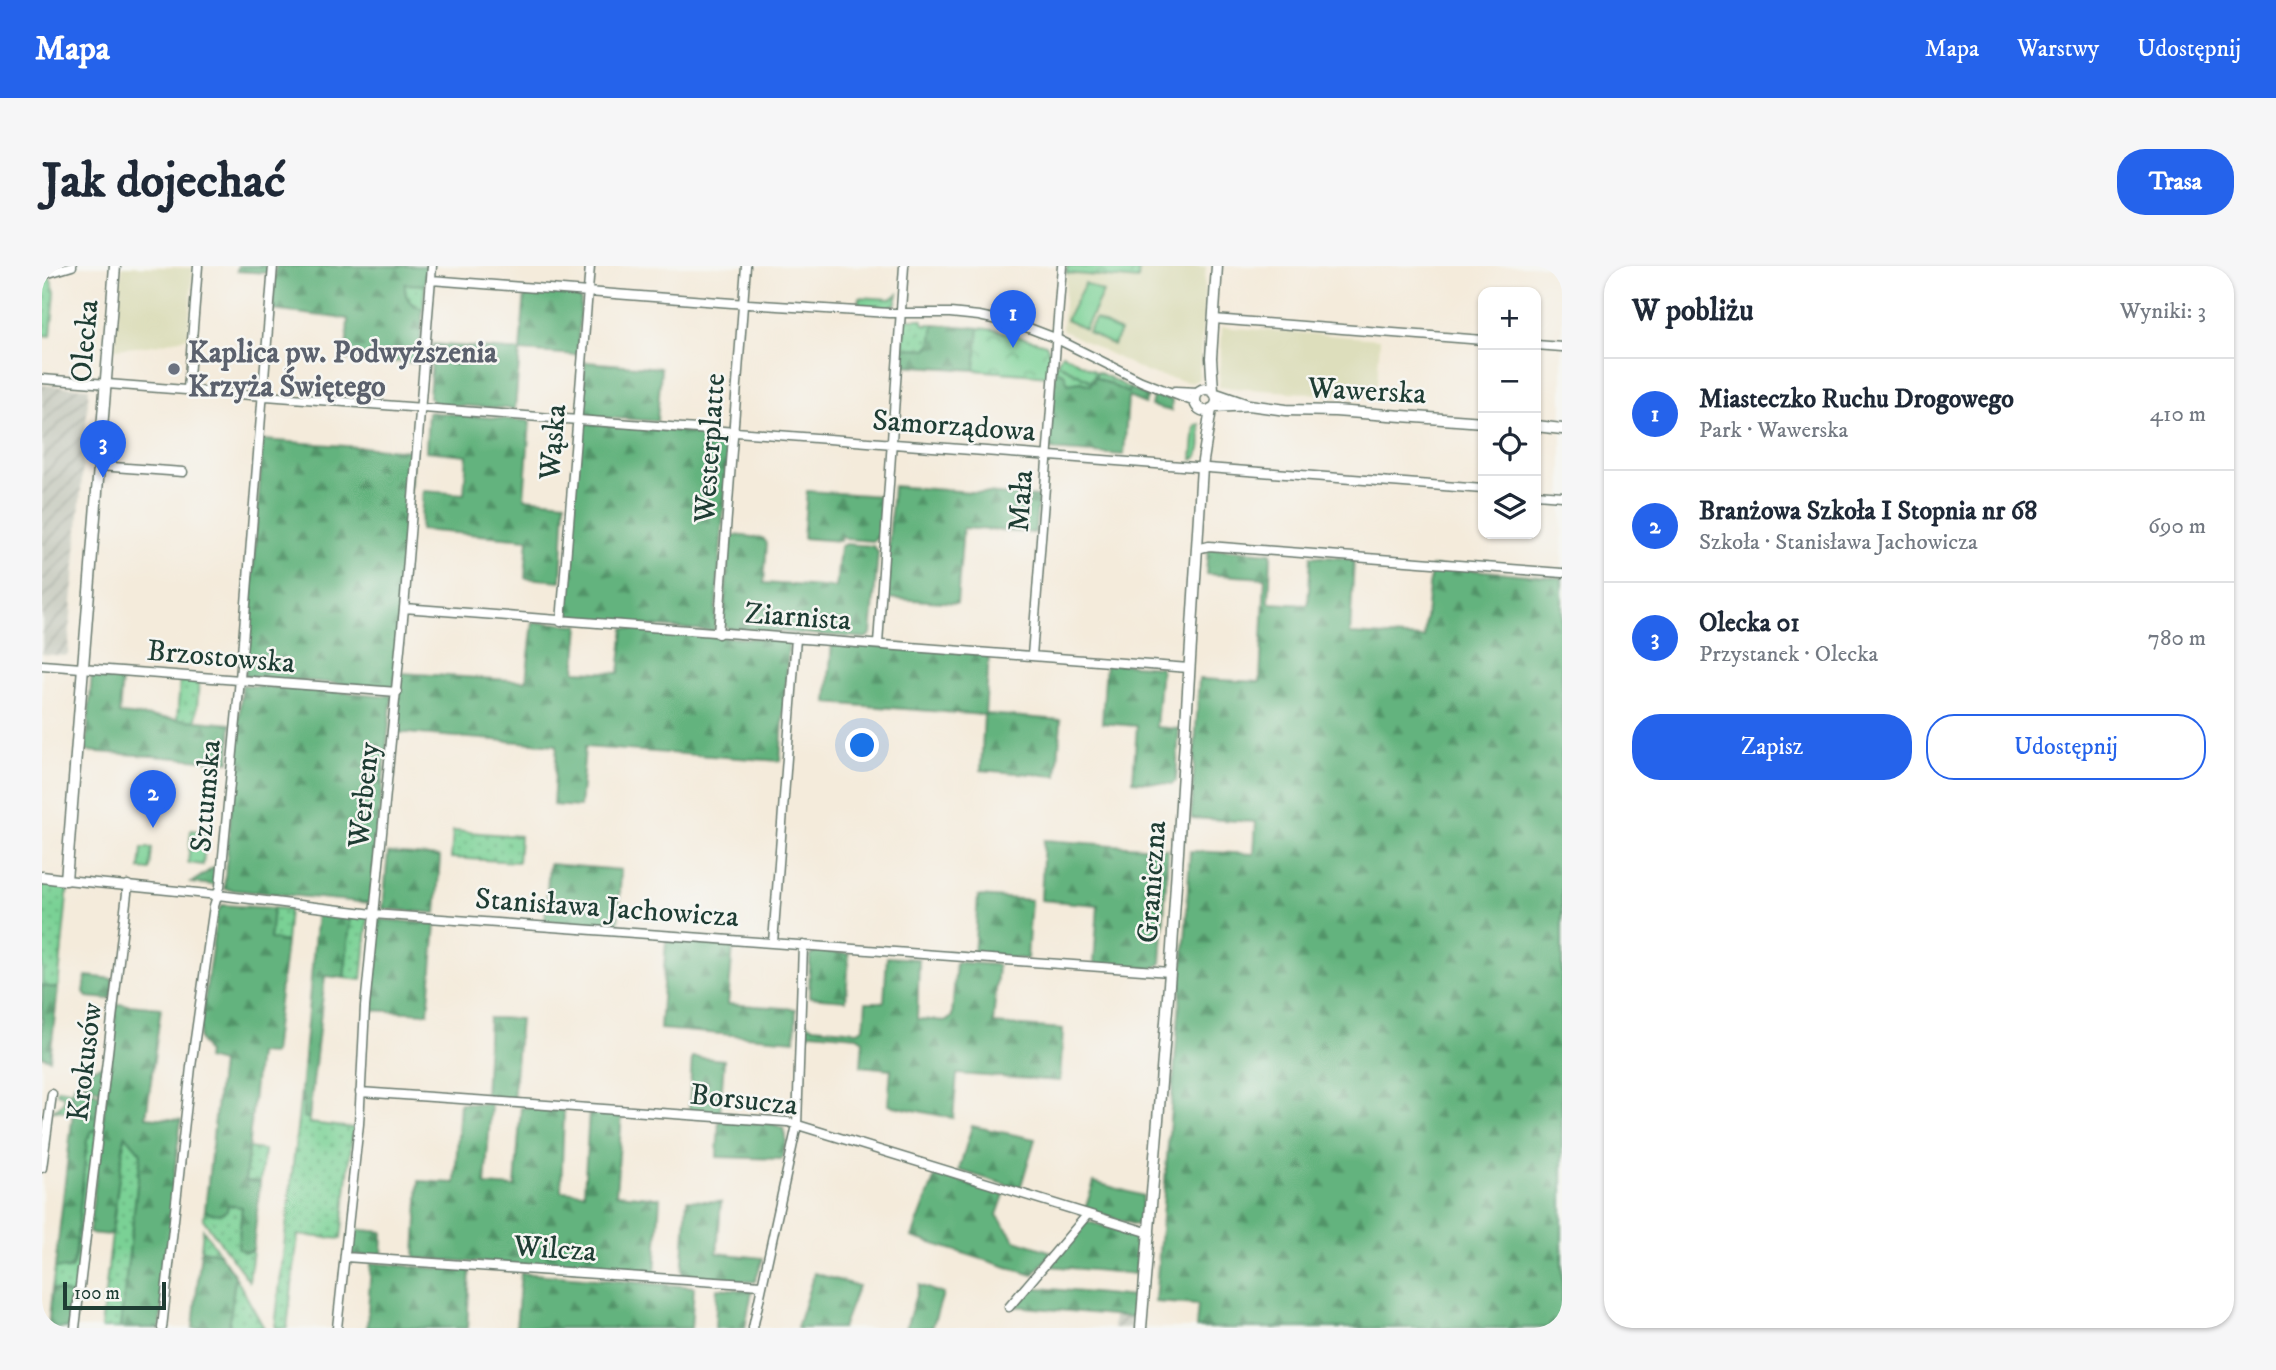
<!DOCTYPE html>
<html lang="pl">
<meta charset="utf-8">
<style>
:root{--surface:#fff;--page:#f6f6f7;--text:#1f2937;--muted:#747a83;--line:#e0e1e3;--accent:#2563eb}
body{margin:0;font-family:"IM FELL DW Pica",serif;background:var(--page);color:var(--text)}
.controls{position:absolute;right:21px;top:21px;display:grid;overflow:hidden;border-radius:14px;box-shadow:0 2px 5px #0004}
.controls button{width:63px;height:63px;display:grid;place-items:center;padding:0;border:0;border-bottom:2px solid var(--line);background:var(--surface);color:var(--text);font:35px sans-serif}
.scale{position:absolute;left:21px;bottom:18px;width:103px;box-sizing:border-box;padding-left:7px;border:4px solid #1f3d34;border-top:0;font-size:19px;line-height:24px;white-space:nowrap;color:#1f3d34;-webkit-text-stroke:5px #f6f6f2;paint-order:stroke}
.you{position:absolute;left:821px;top:480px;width:24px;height:24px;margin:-18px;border:5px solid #fff;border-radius:50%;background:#1a73e8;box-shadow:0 0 0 10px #1a73e833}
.badge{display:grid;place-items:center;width:46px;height:46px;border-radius:50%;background:var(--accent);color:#fff;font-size:23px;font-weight:700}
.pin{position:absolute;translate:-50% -58px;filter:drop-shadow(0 2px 4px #0008)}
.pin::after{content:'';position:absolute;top:37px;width:24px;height:21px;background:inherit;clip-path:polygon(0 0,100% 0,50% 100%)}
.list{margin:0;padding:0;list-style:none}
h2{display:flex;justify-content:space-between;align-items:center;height:91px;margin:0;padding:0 28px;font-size:30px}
h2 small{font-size:23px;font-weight:400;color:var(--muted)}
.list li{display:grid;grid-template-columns:46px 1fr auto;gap:21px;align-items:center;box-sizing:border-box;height:112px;padding:0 28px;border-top:2px solid var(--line)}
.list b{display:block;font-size:26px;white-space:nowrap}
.list p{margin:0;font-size:23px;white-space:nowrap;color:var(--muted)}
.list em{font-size:23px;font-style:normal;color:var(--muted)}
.actions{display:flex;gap:14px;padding:21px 28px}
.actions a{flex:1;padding:16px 0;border:2px solid var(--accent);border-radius:28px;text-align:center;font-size:24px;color:var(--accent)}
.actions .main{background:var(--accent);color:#fff}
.icon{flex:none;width:38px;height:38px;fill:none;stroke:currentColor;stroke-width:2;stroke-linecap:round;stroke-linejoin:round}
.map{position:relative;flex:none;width:1520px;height:1062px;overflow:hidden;border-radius:28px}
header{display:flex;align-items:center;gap:42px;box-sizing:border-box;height:98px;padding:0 35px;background:var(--accent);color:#fff}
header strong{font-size:33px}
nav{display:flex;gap:38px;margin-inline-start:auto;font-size:24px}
.intro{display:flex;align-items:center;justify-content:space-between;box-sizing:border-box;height:168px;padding:0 42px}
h1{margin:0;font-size:49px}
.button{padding:18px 32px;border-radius:28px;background:var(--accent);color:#fff;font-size:24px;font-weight:700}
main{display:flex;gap:42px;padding:0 42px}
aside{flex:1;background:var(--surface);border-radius:28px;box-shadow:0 2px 5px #0004}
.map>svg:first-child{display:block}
.built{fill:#dddebc}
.industrial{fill:url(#industrial-furrows)}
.grass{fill:url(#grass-dots);stroke:#4c8764;stroke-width:2}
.forest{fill:url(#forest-firs);stroke:#417859;stroke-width:2}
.park{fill:url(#park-crowns);stroke:#4c8764;stroke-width:2}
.pitch{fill:#7ad195;stroke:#4c8764;stroke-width:2}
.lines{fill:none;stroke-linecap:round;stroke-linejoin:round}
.minor-casing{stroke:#6a7a6e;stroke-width:11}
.tertiary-casing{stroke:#6a7a6e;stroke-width:13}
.minor{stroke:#fff;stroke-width:8}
.tertiary{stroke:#fff;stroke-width:10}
.worship-dot{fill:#6b7280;stroke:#f6f6f2;stroke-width:2.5}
.labels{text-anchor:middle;stroke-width:5;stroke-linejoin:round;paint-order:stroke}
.street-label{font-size:30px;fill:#1f3d34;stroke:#f6f6f2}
.worship-label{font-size:30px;font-weight:bold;fill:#5b616d;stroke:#f6f6f2;text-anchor:start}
</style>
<header>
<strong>Mapa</strong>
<nav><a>Mapa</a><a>Warstwy</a><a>Udostępnij</a></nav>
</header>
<div class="intro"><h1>Jak dojechać</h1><a class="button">Trasa</a></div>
<main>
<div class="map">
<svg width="1520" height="1062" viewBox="0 0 1520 1062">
<defs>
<pattern id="industrial-furrows" width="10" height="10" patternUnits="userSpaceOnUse" patternTransform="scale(1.75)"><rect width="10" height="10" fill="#c2c6b9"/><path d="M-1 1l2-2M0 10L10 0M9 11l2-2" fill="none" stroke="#9da297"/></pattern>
<pattern id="grass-dots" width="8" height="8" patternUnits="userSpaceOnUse" patternTransform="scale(1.75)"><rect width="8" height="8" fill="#7ad195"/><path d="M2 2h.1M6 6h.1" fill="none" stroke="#63ab7a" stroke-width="1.8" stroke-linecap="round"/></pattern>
<pattern id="forest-firs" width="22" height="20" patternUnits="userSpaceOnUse" patternTransform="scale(1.75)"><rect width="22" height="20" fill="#63b37e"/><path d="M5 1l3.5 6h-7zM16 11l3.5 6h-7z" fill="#519368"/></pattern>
<pattern id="park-crowns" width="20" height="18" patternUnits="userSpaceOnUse" patternTransform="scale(1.75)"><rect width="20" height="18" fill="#7ad195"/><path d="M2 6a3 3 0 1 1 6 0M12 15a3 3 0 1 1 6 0" fill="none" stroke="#63ab7a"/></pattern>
</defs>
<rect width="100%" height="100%" fill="#f6f6f2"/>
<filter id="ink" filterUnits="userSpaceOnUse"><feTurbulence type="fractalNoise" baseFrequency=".0143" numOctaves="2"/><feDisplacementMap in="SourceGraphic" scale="14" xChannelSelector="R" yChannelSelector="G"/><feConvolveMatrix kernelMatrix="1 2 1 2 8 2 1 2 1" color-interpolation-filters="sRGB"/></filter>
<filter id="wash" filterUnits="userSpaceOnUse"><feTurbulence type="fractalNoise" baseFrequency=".00686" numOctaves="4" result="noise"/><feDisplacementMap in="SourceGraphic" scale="28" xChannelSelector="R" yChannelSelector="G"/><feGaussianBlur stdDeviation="1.57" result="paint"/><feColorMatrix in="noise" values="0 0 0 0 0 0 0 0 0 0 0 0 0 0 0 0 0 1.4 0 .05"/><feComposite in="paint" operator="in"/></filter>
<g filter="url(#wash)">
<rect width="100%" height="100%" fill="#f4ebdb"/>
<!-- built -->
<path class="built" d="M 82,0 L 151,2 L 146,71 L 113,79 L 73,83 L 80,2 Z
M 1025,0 L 1164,0 L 1157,113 L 1150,117 L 1106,107 L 1020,64 Z
M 1180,61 L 1338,73 L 1334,132 L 1177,121 Z"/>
<!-- industrial -->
<path class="industrial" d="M 0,119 L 47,122 L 26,388 L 23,390 L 0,388 Z
M 1072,1049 L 1091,1051 L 1090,1062 L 1071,1062 Z"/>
<!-- grass -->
<path class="grass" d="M 7,9 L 13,26 L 9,70 L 0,69 L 0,11 Z
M 363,17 L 383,19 L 381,43 C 368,39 362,32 363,17 Z
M 856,28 L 854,37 L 849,41 L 817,39 L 817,31 L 849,33 Z
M 863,53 L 880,53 L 882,58 L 892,58 L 891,74 L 885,83 L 864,82 L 860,85 Z
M 1015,97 L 1050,116 L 1049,119 L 1039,116 L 1026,118 L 1013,104 Z
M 1056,106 L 1087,122 L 1087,127 L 1053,111 Z
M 1158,158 C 1158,170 1162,189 1150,194 L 1153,159 Z
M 138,412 L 157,413 L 154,455 L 135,454 Z
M 411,565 L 478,570 L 476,596 L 409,592 Z
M 0,617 L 26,620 L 16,722 L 0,720 Z
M 231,642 L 247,643 L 244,676 L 228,674 Z
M 309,649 L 326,651 L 320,714 L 302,712 Z
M 15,823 L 30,825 L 25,845 L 10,844 L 17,841 L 22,835 L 21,829 L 15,827 Z
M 258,836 L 262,836 L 261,851 L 267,852 L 267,857 L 311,862 L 299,973 L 256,969 L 245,1062 L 233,1062 Z
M 55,864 L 34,1036 L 10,1023 L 13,1002 L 29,1003 L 33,991 L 45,873 L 50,865 Z
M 82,867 L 99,887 L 78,1062 L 59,1062 Z
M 206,882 L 222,884 L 218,916 L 203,915 Z
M 186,939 L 200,941 L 196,981 L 205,986 L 211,984 L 207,1015 L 161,953 L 163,944 L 166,946 L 179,947 Z
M 161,963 L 177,987 L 159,984 Z
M 193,1010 L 222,1062 L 187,1062 Z"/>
<!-- forest -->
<path class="forest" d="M 196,0 L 227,0 L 226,7 L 195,5 Z
M 234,0 L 384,0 L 383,19 L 363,18 C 362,32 368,39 381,43 L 377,97 L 304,93 L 306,53 L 230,44 Z
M 483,26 L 535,29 L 539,35 L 535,89 L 478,85 L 473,143 L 393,138 L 387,131 L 391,78 L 478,85 Z
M 892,58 L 937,62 L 933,104 L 858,99 L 860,85 L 864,82 L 885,83 L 889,79 Z
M 543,96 L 619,102 L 615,155 L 539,150 Z
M 1013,104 L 1022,107 L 1026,118 L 1039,116 L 1048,119 L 1053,111 L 1086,127 L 1087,122 L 1106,130 L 1103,138 L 1086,131 L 1082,189 L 1007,184 Z
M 1111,130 L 1130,134 L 1129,145 L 1109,140 Z
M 386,146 L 488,155 L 482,232 L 523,236 L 519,315 L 483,312 L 486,273 L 378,264 L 381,225 L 422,228 L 425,189 L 384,185 Z
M 538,157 L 680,169 L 687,178 L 672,365 L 522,353 Z
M 221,174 L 371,185 L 352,422 L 203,410 Z
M 851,220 L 996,231 L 993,267 L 921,262 L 915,337 L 843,332 Z
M 765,225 L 840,230 L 837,271 L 831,275 L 804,273 L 799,269 L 798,275 L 761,272 Z
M 691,269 L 720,272 L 725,277 L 722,317 L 794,322 L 798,281 L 803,278 L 831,280 L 836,286 L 829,368 L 824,372 L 685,362 L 681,357 L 688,272 Z
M 1166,282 L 1229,287 L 1227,337 L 1266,339 L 1269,290 L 1312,293 L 1308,368 L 1382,372 L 1389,300 L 1520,312 L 1520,1062 L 1154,1062 L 1156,1039 L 1113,1036 L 1144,662 L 1148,585 L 1212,588 L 1214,556 L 1149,552 L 1157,413 L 1218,416 L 1223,312 L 1164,308 Z
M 491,356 L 537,359 L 533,405 L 577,407 L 582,362 L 680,371 L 747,374 L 738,495 L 543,481 L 538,541 L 511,539 L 515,479 L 353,466 L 360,407 L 484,415 Z
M 790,377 L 947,388 L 943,448 L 1019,454 L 1015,510 L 939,504 L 942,449 L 785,437 Z
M 1064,397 L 1119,401 L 1114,461 L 1137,463 L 1134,515 L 1130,518 L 1091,515 L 1095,460 L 1060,457 Z
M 50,406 L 86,409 L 84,412 L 80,412 L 77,448 L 189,458 L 187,496 L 44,485 Z
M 200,419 L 350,430 L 328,637 L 182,623 Z
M 1002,574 L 1126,583 L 1119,697 L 1112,703 L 1052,698 L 1056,639 L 999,634 Z
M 346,587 L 398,591 L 394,647 L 341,643 Z
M 507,598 L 579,604 L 576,661 L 503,655 Z
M 174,600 L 173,619 L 149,617 Z
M 936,630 L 989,634 L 985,693 L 932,690 Z
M 180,639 L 231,642 L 228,673 L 244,676 L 231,788 L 216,787 L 203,915 L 218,916 L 211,984 L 201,986 L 196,981 L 200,941 L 186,939 L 185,944 C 179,949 169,949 163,944 L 179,797 L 164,793 L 165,787 L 157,772 L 175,647 Z
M 275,645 L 309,649 L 302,712 L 283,710 L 267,852 L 261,851 L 262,836 L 258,836 Z
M 333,653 L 394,658 L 386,747 L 326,744 Z
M 624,675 L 691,680 L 686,738 L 754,743 L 753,774 L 618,763 Z
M 774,685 L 807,688 L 804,734 L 767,731 L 768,690 Z
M 845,691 L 877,693 L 875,753 L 905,755 L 910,750 L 914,696 L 956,699 L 951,758 L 1021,763 L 1018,815 L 915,808 L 911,852 L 846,839 L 849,803 L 819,800 L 821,774 L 815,770 L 770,766 L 765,770 L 765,757 L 771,761 L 816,765 L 822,761 L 824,736 L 842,736 Z
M 44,710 L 71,713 L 70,730 L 67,733 L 45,731 L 42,727 Z
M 0,720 L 16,722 L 8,793 L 0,790 Z
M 75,738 L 119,742 L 104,851 L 139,854 L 131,917 L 133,929 L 118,1062 L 78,1062 L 99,887 L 83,868 L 69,969 L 47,967 Z
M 447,752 L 478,753 L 471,834 L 443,832 Z
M 650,791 L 682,794 L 678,847 L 648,845 L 647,843 Z
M 62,799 L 59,825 L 42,816 L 40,809 L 48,803 Z
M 33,817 L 44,820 L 59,830 L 55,864 L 50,865 L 45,874 L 33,991 L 29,1003 L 13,1002 L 31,846 L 25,845 C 26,839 29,822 33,817 Z
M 418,837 L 449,838 L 443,919 L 473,921 L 479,841 L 522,845 L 519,925 L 542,927 L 547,846 L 580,847 L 574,928 L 618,932 L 613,1008 L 373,992 L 377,915 L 413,917 Z
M 677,855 L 731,858 L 741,862 L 744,875 L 740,893 L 675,891 Z
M 930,860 L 993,873 L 978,923 L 917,904 Z
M 894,908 L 962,929 L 955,949 L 973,974 L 1010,986 L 991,1009 L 870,971 Z
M 1052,916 L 1101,930 L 1098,955 L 1093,959 L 1043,943 Z
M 645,934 L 679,936 L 675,987 L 721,992 L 713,1016 L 640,1010 Z
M 1044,955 L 1097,971 L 1094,1008 L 1006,1000 Z
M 310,963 L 341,966 L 340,990 L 307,989 Z
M 159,984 L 177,987 L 193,1010 L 187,1062 L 151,1062 Z
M 329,997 L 428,1005 L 425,1062 L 325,1062 Z
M 479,1007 L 652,1021 L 649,1062 L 474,1062 Z
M 772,1007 L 816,1020 L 800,1062 L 755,1062 Z
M 877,1019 L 901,1028 L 890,1062 L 864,1062 Z
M 987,1021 L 1092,1031 L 1091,1051 L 971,1040 Z
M 675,1022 L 710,1025 L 703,1062 L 673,1062 Z
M 10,1023 C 39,1028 34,1037 31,1062 L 6,1062 Z"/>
<!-- park -->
<path class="park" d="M 1025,0 L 1097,0 L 1096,14 L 1024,7 Z
M 937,62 L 954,64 L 1004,78 L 1008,87 L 1006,110 L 933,104 Z"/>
<!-- pitch -->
<path class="pitch" d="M 1043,17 L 1061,26 L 1043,63 L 1024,54 Z
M 1053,53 L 1078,66 L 1071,79 L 1046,66 Z
M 1020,87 L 1054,106 L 1049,115 L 1015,97 Z
M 149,564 L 164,566 L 161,599 L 146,597 Z
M 100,582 L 110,582 L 108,604 L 98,603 Z"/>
</g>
<g filter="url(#ink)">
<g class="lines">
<!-- minor casing -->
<g class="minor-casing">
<path id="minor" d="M 0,9 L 30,0
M 389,14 L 690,37 L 847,47 L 908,47 L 937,50 L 979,59 L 1013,72 L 1099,115 L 1153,136
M 1172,53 L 1441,74
M 1494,79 L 1520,81
M 0,113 L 1441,223
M 146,123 L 156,0
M 1133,125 L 1156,126
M 57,200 L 141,206
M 1494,228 L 1520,230
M 1155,283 L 1167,280 L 1520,307
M 362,342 C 624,364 885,381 1147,402
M 519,356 L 548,0
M 676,368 L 704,0
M 836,378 L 862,0
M 990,390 L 1020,0
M 0,399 L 355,426
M 24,614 L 176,629 L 331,648 L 1128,706
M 731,677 L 754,372
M 318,826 L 746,856 L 1108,967
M 0,902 L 10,828
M 303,991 L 719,1019
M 967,1041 L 1045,949
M 33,1062 L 86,619
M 120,1062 L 149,801 L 172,640 L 178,621 L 198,413 L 231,0
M 295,1062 L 317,858 L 323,741 L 362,342 L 390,0
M 711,1062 L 755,859 L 761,679"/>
</g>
<!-- tertiary casing -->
<g class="tertiary-casing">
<path id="tertiary" d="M1153 134a11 11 0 1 1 22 0a11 11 0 1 1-22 0Z
M 1171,125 L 1169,92 L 1175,0
M 1174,128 L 1203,138
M 1172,141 L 1207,139 L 1244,144 L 1293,145 L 1441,156
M 1494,160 L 1520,163
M 0,611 L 24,614 L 73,0
M 1099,1062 L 1130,682 L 1160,201 L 1169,143"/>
</g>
<!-- minor -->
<use href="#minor" class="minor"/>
<!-- tertiary -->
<use href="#tertiary" class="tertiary"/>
</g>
</g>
<!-- markers -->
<circle class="worship-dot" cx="132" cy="103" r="7"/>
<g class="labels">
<!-- street labels -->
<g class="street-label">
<text transform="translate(42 75) rotate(-85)" y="10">Olecka</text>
<text transform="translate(1325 124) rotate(3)" y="10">Wawerska</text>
<text transform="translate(912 159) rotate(4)" y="10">Samorządowa</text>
<text transform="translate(510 176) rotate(-85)" y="10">Wąska</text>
<text transform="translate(667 182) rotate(-86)" y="10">Westerplatte</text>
<text transform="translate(978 235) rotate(-86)" y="10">Mała</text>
<text transform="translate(756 350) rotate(4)" y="10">Ziarnista</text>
<text transform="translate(179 390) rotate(5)" y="10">Brzostowska</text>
<text transform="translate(321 529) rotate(-84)" y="10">Werbeny</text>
<text transform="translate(163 530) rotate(-85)" y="10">Sztumska</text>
<text transform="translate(1109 616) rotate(-86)" y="10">Graniczna</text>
<text transform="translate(565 641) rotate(4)" y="10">Stanisława Jachowicza</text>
<text transform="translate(42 796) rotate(-83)" y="10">Krokusów</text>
<text transform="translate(702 833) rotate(6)" y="10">Borsucza</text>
<text transform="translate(513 982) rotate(4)" y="10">Wilcza</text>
</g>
<!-- worship labels -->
<g class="worship-label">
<text x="146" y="96">Kaplica pw. Podwyższenia<tspan x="146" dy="34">Krzyża Świętego</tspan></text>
</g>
</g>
</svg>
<div class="controls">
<button>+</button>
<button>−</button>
<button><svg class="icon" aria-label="locate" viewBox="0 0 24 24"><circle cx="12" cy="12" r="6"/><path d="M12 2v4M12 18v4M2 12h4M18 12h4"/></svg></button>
<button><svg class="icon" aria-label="layers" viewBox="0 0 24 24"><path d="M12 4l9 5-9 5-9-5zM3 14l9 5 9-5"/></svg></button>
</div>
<div class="scale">100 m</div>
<div class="you"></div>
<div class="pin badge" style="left:971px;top:82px">1</div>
<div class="pin badge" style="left:111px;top:562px">2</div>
<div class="pin badge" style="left:61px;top:212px">3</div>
</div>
<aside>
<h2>W pobliżu<small>Wyniki: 3</small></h2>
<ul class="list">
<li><span class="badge">1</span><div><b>Miasteczko Ruchu Drogowego</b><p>Park · Wawerska</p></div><em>410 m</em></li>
<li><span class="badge">2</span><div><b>Branżowa Szkoła I Stopnia nr 68</b><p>Szkoła · Stanisława Jachowicza</p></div><em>690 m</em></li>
<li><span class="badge">3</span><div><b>Olecka 01</b><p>Przystanek · Olecka</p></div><em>780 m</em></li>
</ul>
<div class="actions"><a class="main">Zapisz</a><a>Udostępnij</a></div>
</aside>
</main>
